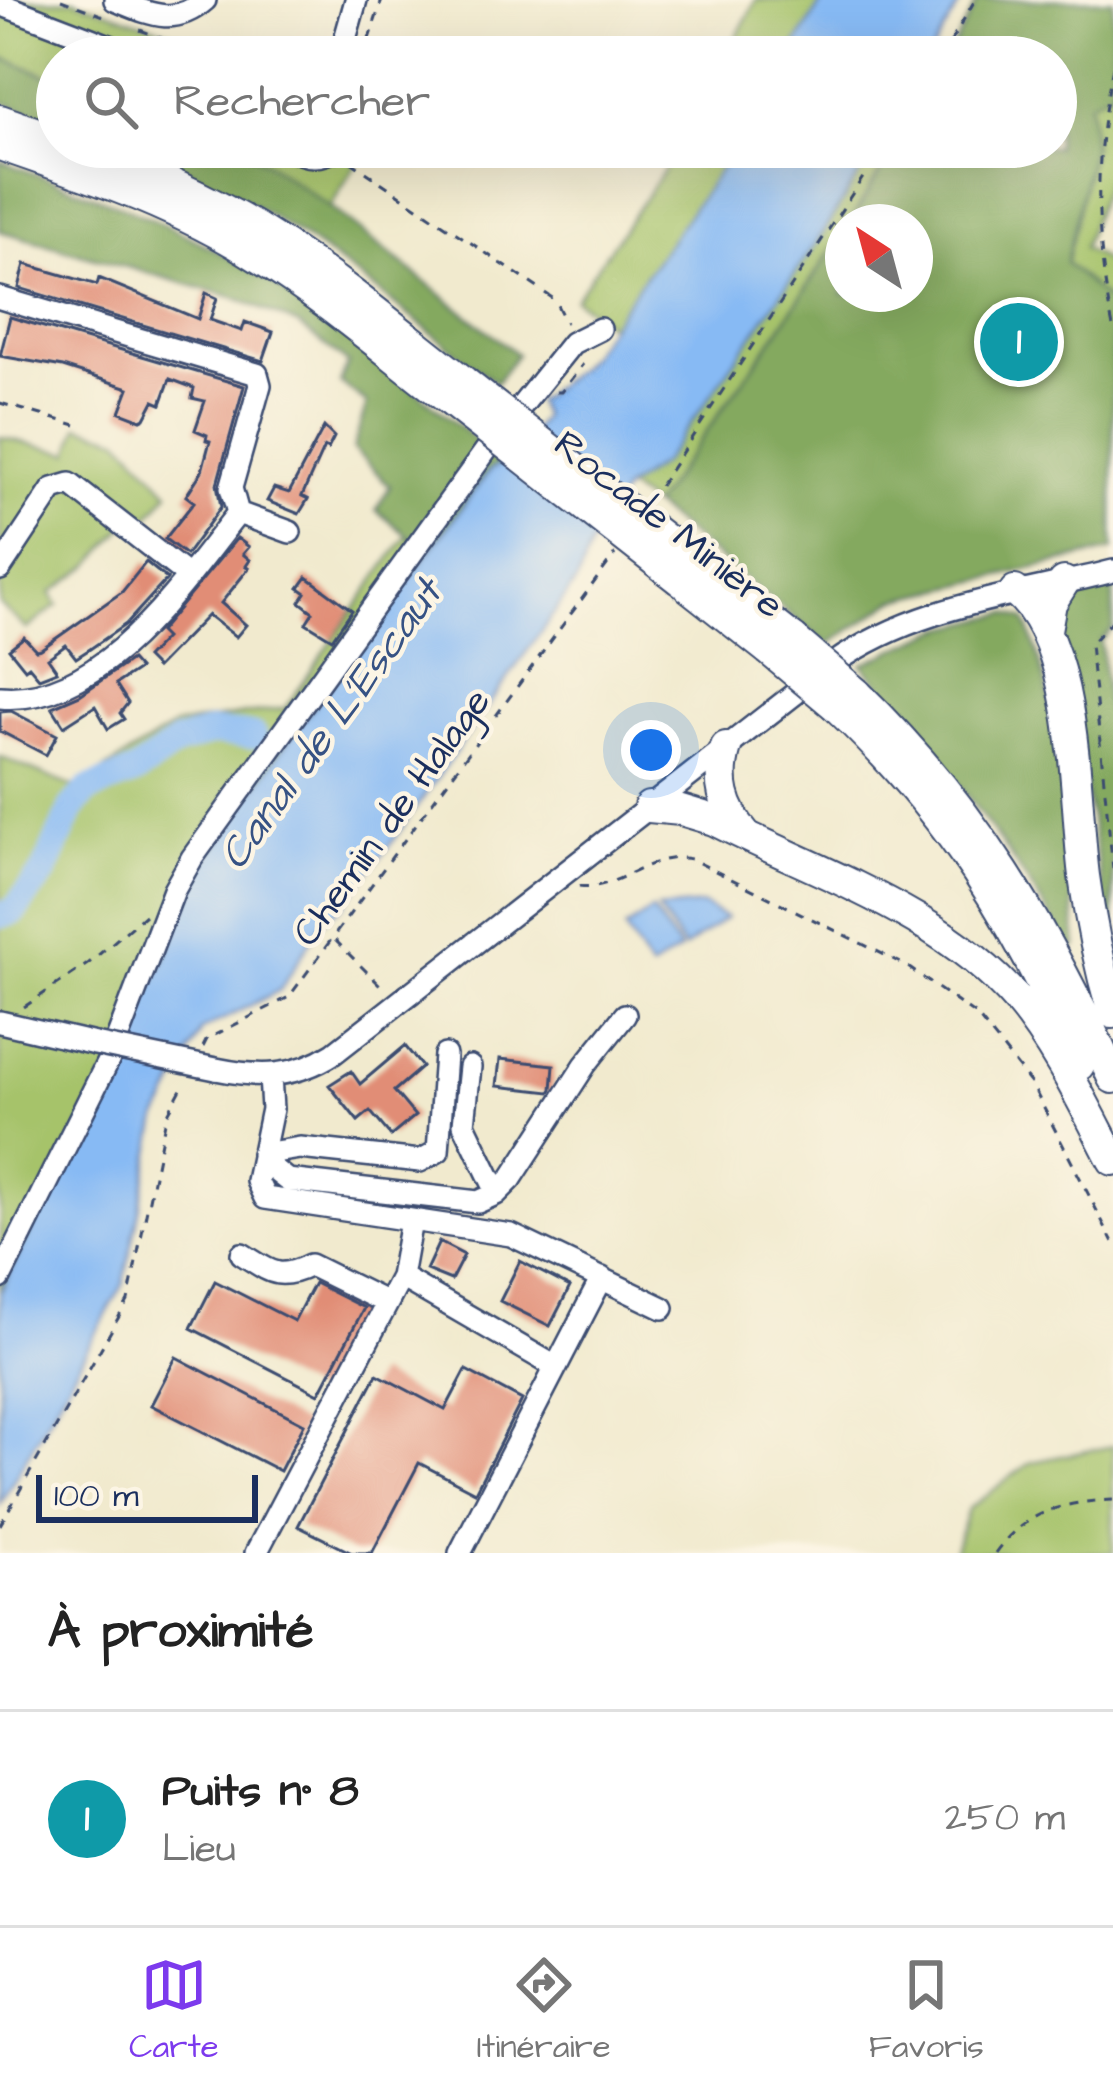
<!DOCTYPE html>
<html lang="fr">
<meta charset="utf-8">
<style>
:root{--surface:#fff;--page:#f2f2f2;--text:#222;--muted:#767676;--line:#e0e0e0;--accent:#7c3aed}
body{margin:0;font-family:"Architects Daughter",sans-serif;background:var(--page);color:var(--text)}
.compass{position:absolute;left:825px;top:204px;width:108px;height:108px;border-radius:50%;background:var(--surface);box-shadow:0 12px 48px #0002;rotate:324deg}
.scale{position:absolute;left:36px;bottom:30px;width:222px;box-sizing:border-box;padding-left:12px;border:6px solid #1b2f5e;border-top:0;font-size:33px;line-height:42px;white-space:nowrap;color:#1b2f5e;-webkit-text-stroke:9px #fcf5e5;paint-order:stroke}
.you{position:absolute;left:651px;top:750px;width:42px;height:42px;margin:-30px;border:9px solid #fff;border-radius:50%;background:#1a73e8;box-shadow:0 0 0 18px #1a73e833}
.badge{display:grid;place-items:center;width:78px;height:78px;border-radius:50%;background:var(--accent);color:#fff;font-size:39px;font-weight:700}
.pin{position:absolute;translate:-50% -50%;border:6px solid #fff;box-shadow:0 3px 12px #0006}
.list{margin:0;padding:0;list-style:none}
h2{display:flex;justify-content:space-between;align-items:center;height:156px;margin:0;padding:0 48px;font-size:51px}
h2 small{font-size:39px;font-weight:400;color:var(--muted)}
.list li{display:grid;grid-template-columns:78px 1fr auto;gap:36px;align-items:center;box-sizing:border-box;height:216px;padding:0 48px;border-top:3px solid var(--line)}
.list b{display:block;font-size:45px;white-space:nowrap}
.list p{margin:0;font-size:39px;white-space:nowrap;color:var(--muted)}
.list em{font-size:39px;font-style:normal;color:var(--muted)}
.icon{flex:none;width:66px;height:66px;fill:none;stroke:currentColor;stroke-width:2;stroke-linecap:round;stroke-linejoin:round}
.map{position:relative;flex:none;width:1113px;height:1553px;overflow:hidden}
.search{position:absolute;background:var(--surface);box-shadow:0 12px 48px #0002;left:36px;right:36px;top:36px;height:132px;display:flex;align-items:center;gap:30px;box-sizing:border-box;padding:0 42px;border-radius:66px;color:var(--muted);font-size:45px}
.sheet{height:372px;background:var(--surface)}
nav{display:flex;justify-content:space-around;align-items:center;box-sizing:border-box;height:168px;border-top:3px solid var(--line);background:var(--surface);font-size:33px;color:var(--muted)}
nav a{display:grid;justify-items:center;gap:6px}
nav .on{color:var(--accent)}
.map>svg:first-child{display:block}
.green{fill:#a6c36b;stroke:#607964;stroke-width:3}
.forest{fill:#84a95f;stroke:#506c5e;stroke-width:3}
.water{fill:#87baf4;stroke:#5174a9;stroke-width:3}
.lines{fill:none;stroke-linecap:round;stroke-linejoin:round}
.river{stroke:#87baf4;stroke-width:27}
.building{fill:#e18d76}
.minor-casing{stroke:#3b4b6f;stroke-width:26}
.highway-casing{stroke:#3b4b6f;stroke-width:34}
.path{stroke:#3b4b6f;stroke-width:3;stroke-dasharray:9 9;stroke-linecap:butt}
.minor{stroke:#fff;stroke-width:21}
.highway{stroke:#fff;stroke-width:30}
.minor-bridge-casing{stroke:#3b4b6f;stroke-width:26;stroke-linecap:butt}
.highway-bridge-casing{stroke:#3b4b6f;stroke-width:34;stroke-linecap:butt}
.minor-bridge{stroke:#fff;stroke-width:21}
.highway-bridge{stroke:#fff;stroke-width:30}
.labels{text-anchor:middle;stroke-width:9;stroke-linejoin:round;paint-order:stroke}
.street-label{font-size:39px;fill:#1b2f5e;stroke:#fcf5e5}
.water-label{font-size:42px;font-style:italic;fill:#365284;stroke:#fcf5e5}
</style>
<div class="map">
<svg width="1113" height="1553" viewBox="0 0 1113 1553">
<rect width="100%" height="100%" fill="#fcf5e5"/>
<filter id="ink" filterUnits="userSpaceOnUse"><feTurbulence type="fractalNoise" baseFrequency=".00833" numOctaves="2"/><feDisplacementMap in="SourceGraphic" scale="24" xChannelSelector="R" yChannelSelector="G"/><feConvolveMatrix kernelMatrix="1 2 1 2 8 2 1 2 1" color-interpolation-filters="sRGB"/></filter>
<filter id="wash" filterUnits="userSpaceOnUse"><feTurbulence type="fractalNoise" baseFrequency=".004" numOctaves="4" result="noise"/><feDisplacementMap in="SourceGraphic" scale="48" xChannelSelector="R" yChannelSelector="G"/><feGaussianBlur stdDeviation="2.7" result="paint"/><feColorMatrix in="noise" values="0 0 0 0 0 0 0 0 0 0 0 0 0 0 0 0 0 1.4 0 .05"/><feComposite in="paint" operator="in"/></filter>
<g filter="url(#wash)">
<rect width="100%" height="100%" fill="#f1eace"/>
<!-- green -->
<path class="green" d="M 0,0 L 74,0 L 244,57 L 57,57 L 57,79 L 0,57 Z
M 756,0 L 823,0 L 789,57 L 726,57 Z
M 1113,89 L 1113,162 L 1083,248 L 1113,265 L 1113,306 L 1066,264 L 1093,145 L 1089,103 Z
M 237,147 L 364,147 L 365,150 L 330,207 Z
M 680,147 L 736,147 L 612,327 L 575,299 Z
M 876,147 L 895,147 L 850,222 L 843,222 L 843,232 L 777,333 L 653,506 L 626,488 L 662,463 L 817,242 Z
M 79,426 L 120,438 L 169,492 L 146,520 L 135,514 L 91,565 L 51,593 L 58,605 L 27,629 L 0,605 L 0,437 L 70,453 Z
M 407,535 L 428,552 L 277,756 L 203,865 L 167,954 L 0,1293 L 0,757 L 76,788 L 176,725 L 285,708 Z
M 1113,1446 L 1113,1553 L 954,1553 L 968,1509 L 1031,1462 Z"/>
<!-- forest -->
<path class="forest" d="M 978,0 L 1113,0 L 1113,89 L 1089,103 L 1093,145 L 1066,263 L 1113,306 L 1113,550 L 895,600 L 828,645 L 653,506 L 777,333 L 843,232 L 843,294 L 915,294 L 915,222 L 850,222 L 895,147 L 1056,147 L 1056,57 L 948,57 Z
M 0,57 L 57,79 L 57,121 L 0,102 Z
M 131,147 L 237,147 L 267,163 L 330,207 L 517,354 L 496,383 C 383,297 267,194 131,147 Z
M 0,161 C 77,189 158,217 230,258 C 329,314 415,392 504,462 L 489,470 L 428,552 L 376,510 L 390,486 L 353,449 L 367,403 L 340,383 L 348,363 L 299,325 L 236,298 L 0,231 Z
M 1113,585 L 1113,628 L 1101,641 L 1113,760 L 1113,955 L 1065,664 C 1060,610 1058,602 1113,585 Z
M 1008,613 L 1025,619 C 1067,723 1066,836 1077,946 L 1070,949 C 1009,847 939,755 862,664 L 941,629 Z"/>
<!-- water -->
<path class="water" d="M 823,0 L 962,0 L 929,57 L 789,57 Z
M 736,147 L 876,147 L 817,242 L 704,405 L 662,463 L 626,488 L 596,530 L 578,579 L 386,850 L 345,904 L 322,922 L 280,990 L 202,1030 L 158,1119 L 124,1283 L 0,1504 L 0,1293 L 167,954 L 203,865 L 277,756 L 490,470 L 510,459 L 543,417 L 536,402 L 583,364 Z
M 703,905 L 726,918 L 684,948 L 658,909 Z
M 652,910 L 680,950 L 650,969 L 625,929 Z"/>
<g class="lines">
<!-- river -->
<path class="river" d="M 0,915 L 13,912 L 44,872 L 72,808 L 88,790 L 136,772 L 177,743 L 212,732 L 254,736"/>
</g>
<g id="blocks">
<!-- building -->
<path class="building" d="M 25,264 L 97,285 L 99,278 L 198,319 L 206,293 L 217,298 L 210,320 L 242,331 L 245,322 L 273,332 L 263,361 L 19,288 Z
M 10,317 L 244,386 L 217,484 L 221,507 L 186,555 L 165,539 L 194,502 L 186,496 L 202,471 L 210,441 L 206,440 L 207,435 L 195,430 L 205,401 L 192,398 L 194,388 L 170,379 L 161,404 L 154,401 L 145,418 L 141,420 L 120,412 L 129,388 L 63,367 L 0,356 Z
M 324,427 L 334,437 L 328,449 L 324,447 L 302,496 L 308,499 L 299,514 L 267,501 L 274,488 L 289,493 Z
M 237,538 L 249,547 L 243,554 L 250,560 L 246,566 L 249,568 L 221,603 L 246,625 L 236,637 L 208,615 L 156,668 L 146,658 L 165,638 L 159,632 Z
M 146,562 L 167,579 L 126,624 L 90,649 L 76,658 L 66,645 L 48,658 L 57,671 L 39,678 L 29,666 L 25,669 L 9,649 L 24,637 L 36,650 L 41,649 L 122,592 Z
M 307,577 L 352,610 L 332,639 L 306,623 L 313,612 L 300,602 L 306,593 L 299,588 Z
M 131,660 L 139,669 L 116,684 L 128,703 L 120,713 L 124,719 L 108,729 L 95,706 L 64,726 L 52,707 L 80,695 Z
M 11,711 L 57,735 L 46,755 L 0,731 L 0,712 Z
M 405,1046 L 422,1067 L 394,1091 L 415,1116 L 391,1136 L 370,1111 L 358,1121 L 329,1085 L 351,1071 L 360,1084 Z
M 500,1059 L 554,1065 L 552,1089 L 550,1092 L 497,1086 Z
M 439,1242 L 464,1255 L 451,1280 L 426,1270 Z
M 520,1261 L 570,1287 L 550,1326 L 500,1301 Z
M 215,1281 L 294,1321 L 314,1283 L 364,1308 L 319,1394 L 191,1328 Z
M 176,1357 L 304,1424 L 280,1471 L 151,1405 Z
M 466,1370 L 522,1400 L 475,1492 L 419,1463 L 372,1553 L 352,1553 L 298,1526 L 377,1374 L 445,1410 Z"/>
</g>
</g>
<g filter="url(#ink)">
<use href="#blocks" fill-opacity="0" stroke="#3b4b6f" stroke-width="3"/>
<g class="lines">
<!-- minor casing -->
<g class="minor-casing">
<path id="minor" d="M 115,0 C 150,14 174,27 205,0
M 0,4 L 138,57
M 340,57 L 356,0
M 290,147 C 306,159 322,159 338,147
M 0,298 L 257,374 L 260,385 L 231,488 L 238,513
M 0,569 L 53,489 L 70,484 L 188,576
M 0,697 C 102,706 182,583 238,513 L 290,532
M 0,1022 L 95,1044
M 445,1055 L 438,1151 L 420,1161 L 300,1148 L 262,1154 L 272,1168 L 287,1180 L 478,1202 L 496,1194 L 511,1179 L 585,1065 L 625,1015
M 470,1067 L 464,1124 L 497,1192
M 216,1069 C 260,1078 295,1078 334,1053 L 833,664 C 918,604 1015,596 1113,571
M 270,1076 L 272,1109 L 257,1181 L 265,1198 L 511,1235 L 663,1308
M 242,1254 C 271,1272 278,1281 310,1265 L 387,1303
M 401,1277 L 556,1367
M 0,1278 L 111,1055 L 174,890 L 192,858 L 487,449 L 572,343 L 600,329
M 256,1553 L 401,1277 L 411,1221
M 460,1553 L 602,1278"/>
</g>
<!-- highway casing -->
<g class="highway-casing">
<path id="highway" d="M 0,120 L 57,140
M 0,145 C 90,176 180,206 260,258 C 327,300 388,353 451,401
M 78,147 C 148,171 217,202 279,242 C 344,284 403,335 464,382
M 694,562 L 793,639
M 680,580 L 769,650
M 1015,591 C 1079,642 1074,799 1084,876 C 1090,922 1100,968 1113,1013
M 1046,630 L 1051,603 L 1064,582
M 856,693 C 974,807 1046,929 1113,1078
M 836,706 C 948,812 1019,923 1079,1065
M 726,747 C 716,781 723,808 746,835
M 649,807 L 681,810 L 714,820 C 817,873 942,912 1019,1002 C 1058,1049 1085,1107 1113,1160"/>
</g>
<!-- path -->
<path class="path" d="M 61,0 L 109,18
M 140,30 L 212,57
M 363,57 L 382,0
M 942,57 L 975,0
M 1113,67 C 1094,155 1094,238 1113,327
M 351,162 L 554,299 L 566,323
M 556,392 L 561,392 L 583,364
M 0,403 L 76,425
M 650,501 L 883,147
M 1113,620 L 1090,644 L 1113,869
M 579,886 C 618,892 650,851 691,859 L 905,965 L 977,1016 L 1032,1085 L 1113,1242
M 335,940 L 383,988
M 24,1007 L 89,963 L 145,915
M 203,1047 L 207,1039 L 289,997 L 615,554
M 0,1525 L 128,1301 L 166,1117 L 185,1082
M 995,1553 C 1025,1511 1064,1502 1113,1500"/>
<!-- minor -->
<use href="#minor" class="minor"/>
<!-- highway -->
<use href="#highway" class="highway"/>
<!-- minor-bridge casing -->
<g class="minor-bridge-casing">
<path id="minor-bridge" d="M 95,1044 L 216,1069"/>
</g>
<!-- highway-bridge casing -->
<g class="highway-bridge-casing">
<path id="highway-bridge" d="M 464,382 L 694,562
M 451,401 L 680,580
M 793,639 L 856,693
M 769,650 L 836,706"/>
</g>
<!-- minor-bridge -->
<use href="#minor-bridge" class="minor-bridge"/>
<!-- highway-bridge -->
<use href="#highway-bridge" class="highway-bridge"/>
</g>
</g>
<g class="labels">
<!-- street labels -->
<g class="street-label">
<text transform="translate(670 523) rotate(38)" y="14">Rocade Minière</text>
<text transform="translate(390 816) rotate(-54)" y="14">Chemin de Halage</text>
</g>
<!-- water labels -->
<g class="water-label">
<text transform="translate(329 723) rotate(-54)" y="15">Canal de L'Escaut</text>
</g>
</g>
</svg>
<svg class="compass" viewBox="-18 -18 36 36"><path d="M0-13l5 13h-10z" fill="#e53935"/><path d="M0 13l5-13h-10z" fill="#767676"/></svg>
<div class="scale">100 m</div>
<div class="you"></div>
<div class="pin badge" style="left:1019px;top:342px;background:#0f9aa8">1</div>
<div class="search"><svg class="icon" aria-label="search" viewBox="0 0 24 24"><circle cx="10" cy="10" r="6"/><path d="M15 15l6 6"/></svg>Rechercher</div>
</div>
<section class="sheet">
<h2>À proximité<small></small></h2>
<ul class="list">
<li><span class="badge" style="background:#0f9aa8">1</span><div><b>Puits n° 8</b><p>Lieu</p></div><em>250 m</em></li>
</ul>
</section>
<nav>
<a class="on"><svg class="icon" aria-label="map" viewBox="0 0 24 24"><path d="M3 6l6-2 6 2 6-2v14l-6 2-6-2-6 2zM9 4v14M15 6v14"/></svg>Carte</a>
<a><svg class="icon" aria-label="directions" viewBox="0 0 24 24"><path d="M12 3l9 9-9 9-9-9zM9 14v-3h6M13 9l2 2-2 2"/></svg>Itinéraire</a>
<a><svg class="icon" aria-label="saved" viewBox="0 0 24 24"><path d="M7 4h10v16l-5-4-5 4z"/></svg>Favoris</a>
</nav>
